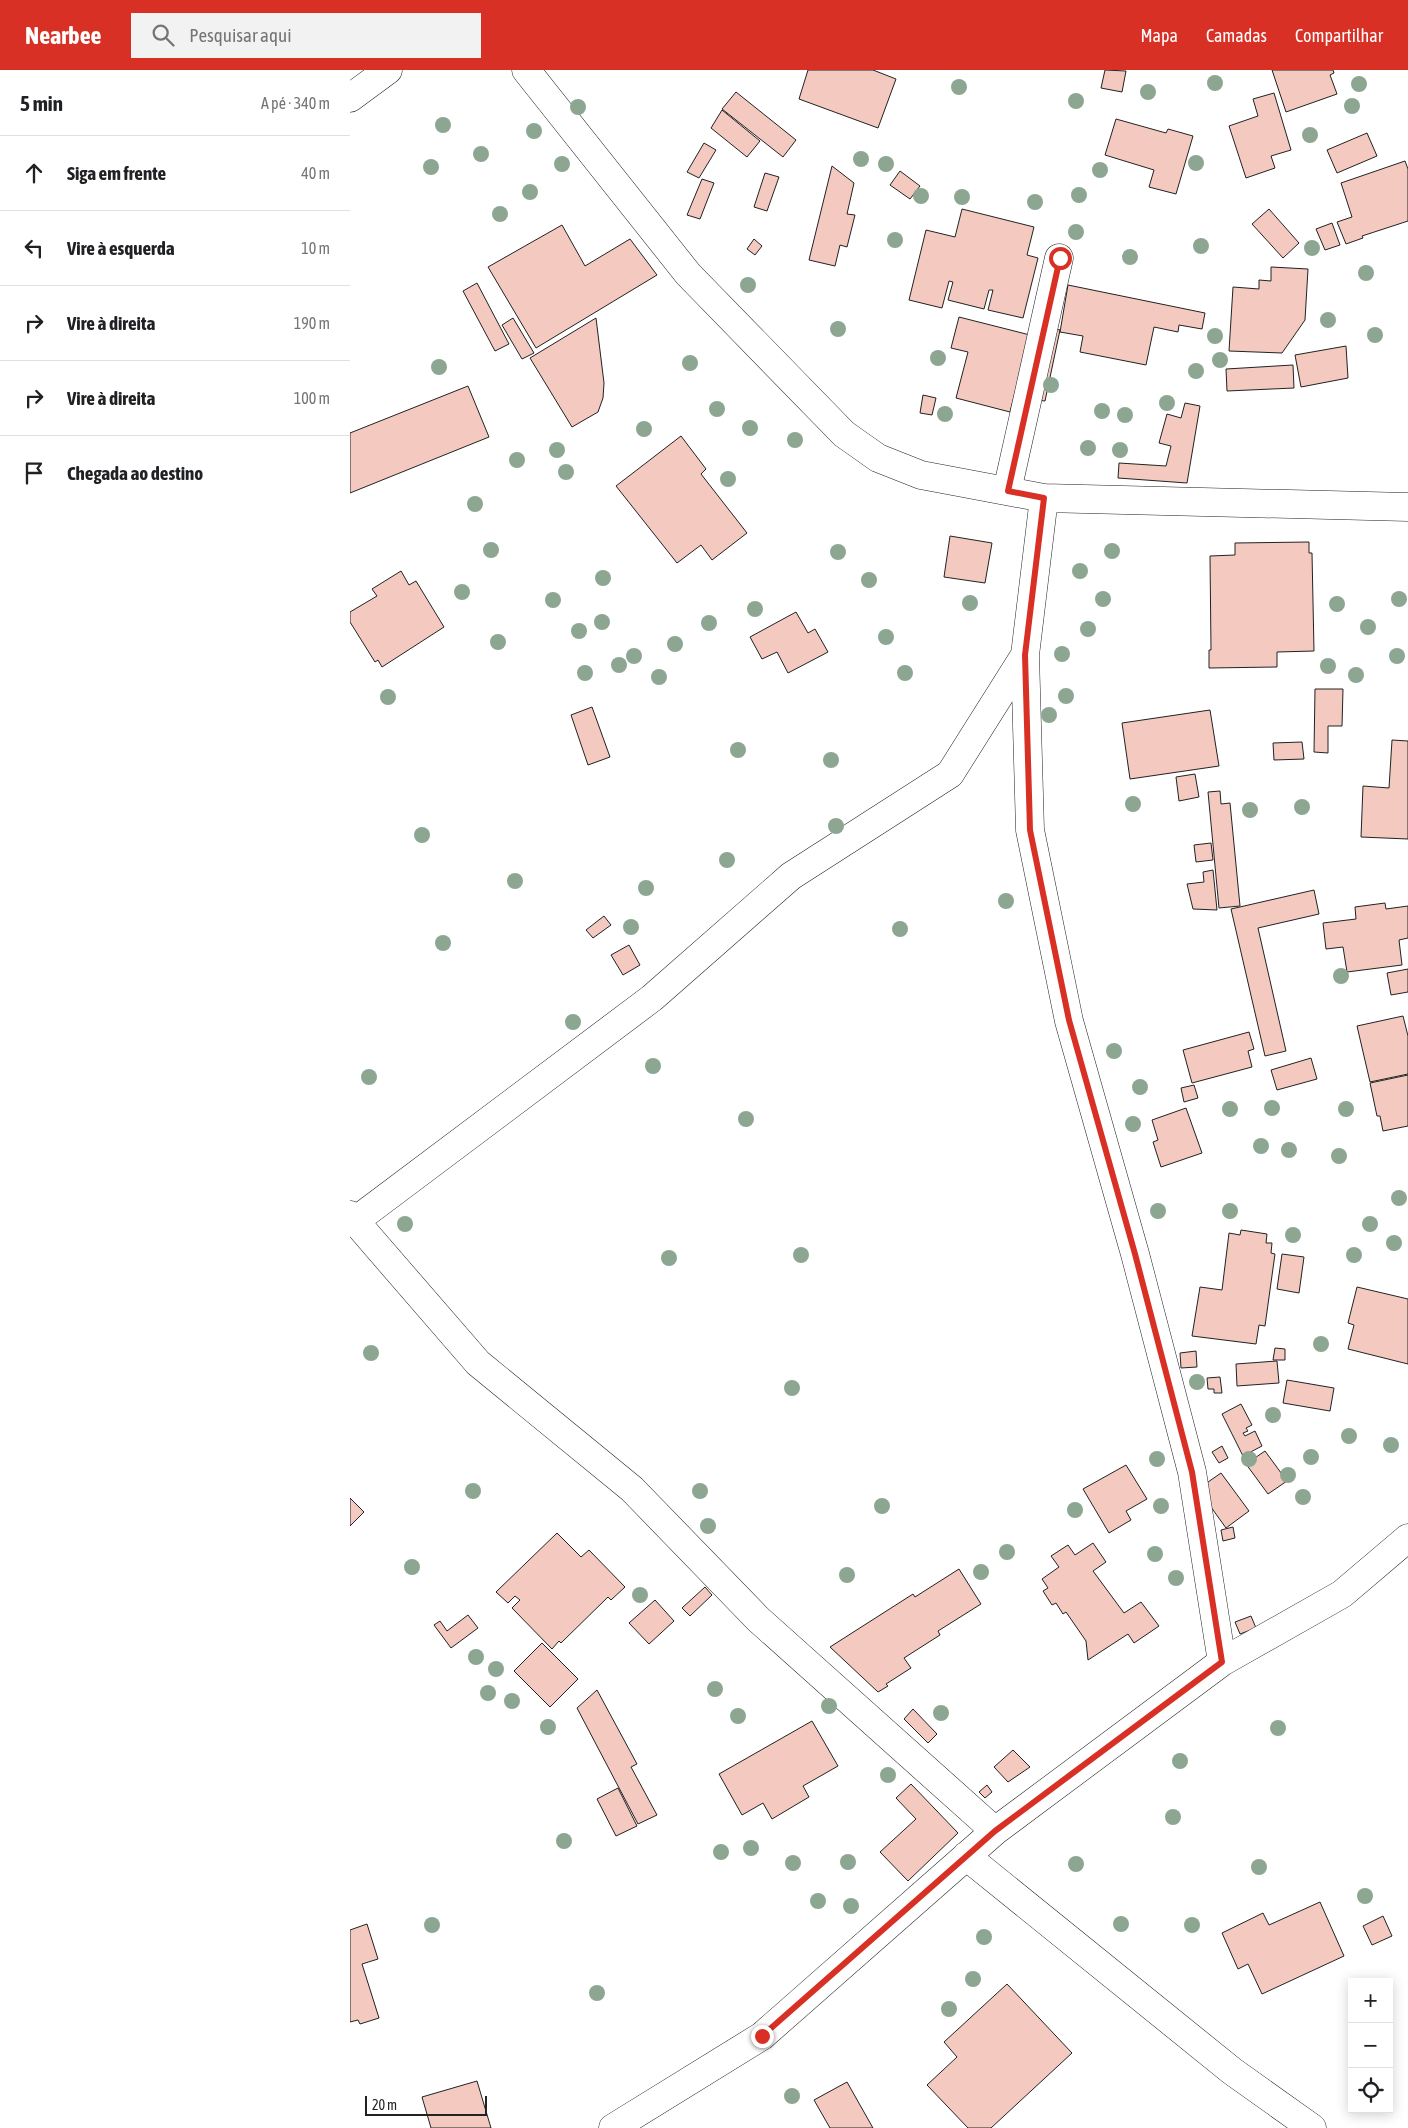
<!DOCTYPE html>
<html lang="pt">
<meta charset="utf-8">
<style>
:root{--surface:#fff;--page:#f2f2f2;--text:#202124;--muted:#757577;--line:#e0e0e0;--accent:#d93025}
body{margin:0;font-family:"Asap Condensed",sans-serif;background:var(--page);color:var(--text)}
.controls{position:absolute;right:15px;bottom:15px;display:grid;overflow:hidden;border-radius:0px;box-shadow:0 2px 12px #0003}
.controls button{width:45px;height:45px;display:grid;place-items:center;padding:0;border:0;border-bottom:1px solid var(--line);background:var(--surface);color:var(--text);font:25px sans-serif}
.scale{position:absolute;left:15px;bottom:12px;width:122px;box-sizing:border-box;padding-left:5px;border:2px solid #222;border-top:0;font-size:14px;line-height:18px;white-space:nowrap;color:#222;-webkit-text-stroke:4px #fff;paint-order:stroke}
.stop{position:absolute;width:15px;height:15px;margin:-11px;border:4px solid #d93025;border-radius:50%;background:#fff}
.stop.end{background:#d93025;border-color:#fff;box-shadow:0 1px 5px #0008}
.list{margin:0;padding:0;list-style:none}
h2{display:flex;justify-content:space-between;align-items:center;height:65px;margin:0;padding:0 20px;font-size:21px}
h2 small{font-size:16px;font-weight:400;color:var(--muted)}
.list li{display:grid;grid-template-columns:32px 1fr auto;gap:15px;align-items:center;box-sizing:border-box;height:75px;padding:0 20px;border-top:1px solid var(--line)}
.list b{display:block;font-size:19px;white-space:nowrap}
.list em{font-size:16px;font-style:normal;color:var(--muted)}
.icon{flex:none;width:28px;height:28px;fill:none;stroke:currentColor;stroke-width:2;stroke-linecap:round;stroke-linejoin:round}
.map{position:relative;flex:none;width:1058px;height:2058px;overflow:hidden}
header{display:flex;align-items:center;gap:30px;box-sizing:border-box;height:70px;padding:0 25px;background:var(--accent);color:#fff}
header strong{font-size:24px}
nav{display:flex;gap:28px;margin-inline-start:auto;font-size:18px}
.search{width:350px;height:45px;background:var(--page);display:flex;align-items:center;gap:12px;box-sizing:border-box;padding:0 18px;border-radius:0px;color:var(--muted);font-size:19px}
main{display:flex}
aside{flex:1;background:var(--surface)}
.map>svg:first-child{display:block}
.building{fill:#f3c9c0;stroke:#222}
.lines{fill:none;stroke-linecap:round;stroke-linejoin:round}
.minor-casing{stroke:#222;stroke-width:29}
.minor{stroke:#fff;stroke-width:28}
.tree{fill:#8da692}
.route{stroke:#d93025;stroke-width:6}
</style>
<header>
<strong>Nearbee</strong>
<div class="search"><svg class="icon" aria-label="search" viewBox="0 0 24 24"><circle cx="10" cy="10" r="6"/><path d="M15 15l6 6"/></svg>Pesquisar aqui</div>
<nav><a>Mapa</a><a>Camadas</a><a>Compartilhar</a></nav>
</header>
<main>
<aside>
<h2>5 min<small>A pé · 340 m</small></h2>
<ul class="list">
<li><svg class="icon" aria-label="ahead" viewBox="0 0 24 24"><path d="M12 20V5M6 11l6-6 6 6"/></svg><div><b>Siga em frente</b></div><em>40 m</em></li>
<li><svg class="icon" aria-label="left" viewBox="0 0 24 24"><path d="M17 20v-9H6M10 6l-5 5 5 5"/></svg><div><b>Vire à esquerda</b></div><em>10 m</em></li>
<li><svg class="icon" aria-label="right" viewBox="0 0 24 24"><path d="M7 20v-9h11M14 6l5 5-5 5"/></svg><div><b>Vire à direita</b></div><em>190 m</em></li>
<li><svg class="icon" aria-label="right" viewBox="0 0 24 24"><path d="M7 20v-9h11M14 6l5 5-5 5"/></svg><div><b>Vire à direita</b></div><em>100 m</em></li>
<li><svg class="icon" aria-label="arrive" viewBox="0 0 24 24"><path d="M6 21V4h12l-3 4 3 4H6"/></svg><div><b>Chegada ao destino</b></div></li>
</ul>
</aside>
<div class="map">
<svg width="1058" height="2058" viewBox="0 0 1058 2058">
<rect width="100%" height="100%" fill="#fff"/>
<!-- building -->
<path class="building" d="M 458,0 L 523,0 L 546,9 L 528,58 L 449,29 Z
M 755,0 L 776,1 L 772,22 L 751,18 Z
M 922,0 L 983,0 L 984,3 L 980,5 L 987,24 L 936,42 Z
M 386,22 L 446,70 L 433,87 L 372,39 Z
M 924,23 L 941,80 L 921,86 L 925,98 L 896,108 L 879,56 L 908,46 L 903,29 Z
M 372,40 L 410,71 L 397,87 L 361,58 Z
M 766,49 L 816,63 L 818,59 L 843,66 L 826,124 L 799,117 L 804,100 L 755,85 Z
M 1017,63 L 1027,86 L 987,103 L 977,80 Z
M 354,73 L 366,80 L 349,108 L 337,102 Z
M 1055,91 L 1058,99 L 1058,151 L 1012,166 L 1013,168 L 996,174 L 987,152 L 1002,147 L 991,113 Z
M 482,96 L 504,113 L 497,144 L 505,145 L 497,177 L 490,175 L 485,196 L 459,190 Z
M 550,101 L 570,116 L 560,129 L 540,115 Z
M 415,103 L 429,107 L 417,141 L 404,137 Z
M 352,109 L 364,113 L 350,149 L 337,145 Z
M 612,139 L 684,157 L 677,185 L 688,188 L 673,248 L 638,240 L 643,220 L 639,220 L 634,239 L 598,230 L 603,212 L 599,211 L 592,238 L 559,230 L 576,160 L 605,167 Z
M 919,139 L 949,173 L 933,188 L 902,154 Z
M 982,153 L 990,175 L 975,180 L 966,159 Z
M 212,155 L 235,196 L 280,169 L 307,205 L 186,278 L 138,197 Z
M 404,169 L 412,176 L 405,185 L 397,179 Z
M 921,197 L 958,199 L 955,250 L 932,283 L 879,281 L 883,217 L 909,219 L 909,210 L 921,211 Z
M 127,213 L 159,274 L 145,281 L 113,221 Z
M 718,215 L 855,243 L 852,259 L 829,255 L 828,262 L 804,257 L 796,295 L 730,282 L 733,266 L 710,262 Z
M 609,247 L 680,265 L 660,342 L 606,328 L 618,282 L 601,278 Z
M 163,248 L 184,283 L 172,289 L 152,255 Z
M 246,248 L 254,313 L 253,328 L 248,342 L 222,357 L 180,288 Z
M 702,258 L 710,260 L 695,331 L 687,330 Z
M 996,276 L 998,308 L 951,317 L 945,285 Z
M 943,295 L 944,318 L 877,321 L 876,299 Z
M 118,316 L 139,367 L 0,423 L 0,363 Z
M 573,325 L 586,328 L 582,345 L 570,343 Z
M 835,333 L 850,336 L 837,413 L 768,408 L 769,393 L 816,396 L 821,376 L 809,373 L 817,344 L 831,348 Z
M 331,366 L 356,399 L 351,404 L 397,463 L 362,490 L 351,475 L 327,493 L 266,416 Z
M 600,466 L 642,473 L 635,513 L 594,507 Z
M 959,472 L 959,483 L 962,483 L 964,581 L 927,582 L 927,597 L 859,598 L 859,580 L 861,580 L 860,486 L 885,485 L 885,473 Z
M 51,501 L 59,515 L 66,511 L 94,557 L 32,597 L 28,590 L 25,592 L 0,552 L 0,542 L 27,526 L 22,519 Z
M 446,542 L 458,563 L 465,559 L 478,582 L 438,603 L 427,582 L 412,589 L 400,567 Z
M 965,619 L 993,619 L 992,656 L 978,656 L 978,683 L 964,682 Z
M 242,637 L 260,687 L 238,695 L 221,645 Z
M 860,640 L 869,696 L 780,709 L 772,653 Z
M 1042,670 L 1058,671 L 1058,769 L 1011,767 L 1013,716 L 1039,718 Z
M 952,672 L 954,689 L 924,690 L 923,673 Z
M 845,704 L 849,727 L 829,731 L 826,707 Z
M 870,721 L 871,734 L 880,733 L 890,836 L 869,838 L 858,722 Z
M 861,773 L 863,790 L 846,792 L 844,775 Z
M 863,800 L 867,840 L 843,839 L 837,814 L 854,812 L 853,802 Z
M 964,820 L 969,844 L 908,858 L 936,981 L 915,986 L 881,839 Z
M 1035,833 L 1036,839 L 1058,836 L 1058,868 L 1049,870 L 1052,895 L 997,902 L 993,877 L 976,879 L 973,853 L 1006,849 L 1005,837 Z
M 254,846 L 261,855 L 243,868 L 236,860 Z
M 279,875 L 290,895 L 273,905 L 261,885 Z
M 1058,899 L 1058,922 L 1041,925 L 1037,903 Z
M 1053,946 L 1058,966 L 1058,1004 L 1020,1012 L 1007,956 Z
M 899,962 L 904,979 L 898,981 L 902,997 L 842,1013 L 833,980 Z
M 961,988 L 967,1009 L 927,1020 L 921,1000 Z
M 1058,1005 L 1058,1056 L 1033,1061 L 1030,1046 L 1027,1046 L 1020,1013 Z
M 844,1015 L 848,1028 L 834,1032 L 831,1018 Z
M 836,1038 L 852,1083 L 811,1097 L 803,1072 L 808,1070 L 802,1050 Z
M 891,1160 L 917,1164 L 916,1173 L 922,1173 L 921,1183 L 925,1184 L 915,1256 L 909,1255 L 906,1274 L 842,1266 L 850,1217 L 872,1220 L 879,1163 L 890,1165 Z
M 932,1184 L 954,1187 L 949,1223 L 927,1219 Z
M 1007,1217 L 1058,1229 L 1058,1294 L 998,1279 L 1004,1255 L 998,1253 Z
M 925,1278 L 935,1279 L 935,1290 L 923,1290 Z
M 846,1281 L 847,1297 L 831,1298 L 830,1283 Z
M 927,1291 L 929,1313 L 887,1316 L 886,1294 Z
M 870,1307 L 872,1323 L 864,1323 L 864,1319 L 858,1319 L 857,1308 Z
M 937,1310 L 984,1318 L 980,1341 L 933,1333 Z
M 891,1334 L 902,1355 L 896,1358 L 898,1361 L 893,1363 L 895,1366 L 905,1361 L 912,1376 L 893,1386 L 872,1344 Z
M 872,1376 L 878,1388 L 869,1393 L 862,1382 Z
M 915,1381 L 937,1411 L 918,1424 L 896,1394 Z
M 776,1395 L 797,1429 L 776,1441 L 781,1450 L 759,1463 L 733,1419 Z
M 871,1403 L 899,1441 L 876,1458 L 848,1419 Z
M 0,1428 L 14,1442 L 0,1456 Z
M 883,1457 L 885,1468 L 873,1471 L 871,1460 Z
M 207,1463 L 231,1487 L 239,1480 L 275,1517 L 261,1530 L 258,1527 L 211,1573 L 209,1571 L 202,1579 L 162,1538 L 170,1530 L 165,1526 L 158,1533 L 146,1522 Z
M 743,1473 L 756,1492 L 743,1501 L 774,1543 L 791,1532 L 809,1556 L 784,1573 L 778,1564 L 738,1590 L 736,1571 L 716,1542 L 713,1544 L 706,1533 L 702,1535 L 693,1521 L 698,1518 L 692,1509 L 709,1497 L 701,1486 L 718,1475 L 725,1485 Z
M 609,1499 L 631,1534 L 588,1561 L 590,1565 L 554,1588 L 561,1598 L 536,1614 L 538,1616 L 528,1622 L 480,1577 L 563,1524 L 565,1527 Z
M 355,1517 L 362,1525 L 340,1546 L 332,1538 Z
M 305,1530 L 324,1551 L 299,1574 L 279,1553 Z
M 118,1545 L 128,1558 L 101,1578 L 84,1555 L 90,1551 L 97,1561 Z
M 901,1546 L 906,1558 L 890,1564 L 885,1552 Z
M 192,1573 L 228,1609 L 200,1637 L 164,1601 Z
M 247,1620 L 287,1694 L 281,1697 L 307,1745 L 288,1754 L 227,1638 Z
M 563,1639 L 587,1664 L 578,1673 L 554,1649 Z
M 462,1651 L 488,1696 L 453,1716 L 459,1727 L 422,1749 L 413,1733 L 392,1745 L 369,1704 Z
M 663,1680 L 680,1697 L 658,1712 L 644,1697 Z
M 561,1714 L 608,1763 L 558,1811 L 530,1782 L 566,1749 L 546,1728 Z
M 637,1715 L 642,1722 L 635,1728 L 629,1722 Z
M 268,1718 L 287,1756 L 266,1766 L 247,1729 Z
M 970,1832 L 994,1886 L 912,1924 L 898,1894 L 888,1899 L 872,1863 L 913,1843 L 919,1855 Z
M 1033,1846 L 1042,1866 L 1022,1875 L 1013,1856 Z
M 17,1854 L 28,1889 L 12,1894 L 29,1948 L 10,1954 L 8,1950 L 0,1952 L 0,1860 Z
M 657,1914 L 722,1983 L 641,2058 L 618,2058 L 577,2015 L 607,1987 L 594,1972 Z
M 127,2011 L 141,2058 L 81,2058 L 72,2027 Z
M 497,2012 L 523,2058 L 480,2058 L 464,2030 Z"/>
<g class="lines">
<!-- minor casing -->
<g class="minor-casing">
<path id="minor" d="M 176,0 L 338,204 L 494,364 L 528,388 L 571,405 L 694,428 L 1058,437
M 0,28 L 38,0
M 657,421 L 709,188
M 694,428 L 675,585 L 680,760 L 719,951 L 785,1184 L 842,1402 L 872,1592
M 0,1145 L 5,1151 L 302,928 L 441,806 L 600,704 L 675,585
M 5,1151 L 128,1293 L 282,1419 L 408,1549 L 645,1761
M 616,1786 L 882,2001 L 962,2058
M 263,2058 L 412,1966 L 645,1761 L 872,1592 L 992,1524 L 1058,1468"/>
</g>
<!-- minor -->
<use href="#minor" class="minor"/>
</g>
<!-- trees -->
<g class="tree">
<circle cx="865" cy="13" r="8"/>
<circle cx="1009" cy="14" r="8"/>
<circle cx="609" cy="17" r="8"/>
<circle cx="798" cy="22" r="8"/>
<circle cx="726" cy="31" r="8"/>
<circle cx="1002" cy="36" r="8"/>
<circle cx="228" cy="37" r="8"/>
<circle cx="93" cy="55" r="8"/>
<circle cx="184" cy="61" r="8"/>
<circle cx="960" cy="65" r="8"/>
<circle cx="131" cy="84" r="8"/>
<circle cx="511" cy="89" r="8"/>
<circle cx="846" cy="93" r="8"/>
<circle cx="212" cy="94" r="8"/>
<circle cx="536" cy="94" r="8"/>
<circle cx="81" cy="97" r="8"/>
<circle cx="750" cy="100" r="8"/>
<circle cx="180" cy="122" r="8"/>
<circle cx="729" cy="125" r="8"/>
<circle cx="571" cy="126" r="8"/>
<circle cx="612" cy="127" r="8"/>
<circle cx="685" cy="132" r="8"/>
<circle cx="150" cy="144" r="8"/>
<circle cx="726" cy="162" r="8"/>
<circle cx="545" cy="170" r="8"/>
<circle cx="851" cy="176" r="8"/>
<circle cx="962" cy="178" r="8"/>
<circle cx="780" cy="187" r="8"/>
<circle cx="1016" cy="203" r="8"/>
<circle cx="398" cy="215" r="8"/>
<circle cx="978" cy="250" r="8"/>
<circle cx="488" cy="259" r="8"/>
<circle cx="1025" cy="265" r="8"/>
<circle cx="865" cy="266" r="8"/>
<circle cx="588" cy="288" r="8"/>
<circle cx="870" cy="290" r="8"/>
<circle cx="340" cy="293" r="8"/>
<circle cx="89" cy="297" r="8"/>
<circle cx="846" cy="301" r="8"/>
<circle cx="701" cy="315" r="8"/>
<circle cx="817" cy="333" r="8"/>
<circle cx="367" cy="339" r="8"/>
<circle cx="752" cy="341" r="8"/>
<circle cx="595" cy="344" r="8"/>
<circle cx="775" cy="345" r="8"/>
<circle cx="400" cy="358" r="8"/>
<circle cx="294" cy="359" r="8"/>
<circle cx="445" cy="370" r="8"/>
<circle cx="738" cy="378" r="8"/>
<circle cx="207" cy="380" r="8"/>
<circle cx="770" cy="380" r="8"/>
<circle cx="167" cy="390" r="8"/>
<circle cx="216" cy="402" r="8"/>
<circle cx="378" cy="409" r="8"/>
<circle cx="125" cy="434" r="8"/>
<circle cx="141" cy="480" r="8"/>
<circle cx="762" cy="481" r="8"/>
<circle cx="488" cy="482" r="8"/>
<circle cx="730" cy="501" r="8"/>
<circle cx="253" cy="508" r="8"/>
<circle cx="519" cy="510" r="8"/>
<circle cx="112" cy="522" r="8"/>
<circle cx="753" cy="529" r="8"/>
<circle cx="1049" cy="529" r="8"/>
<circle cx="203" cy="530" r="8"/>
<circle cx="620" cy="533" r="8"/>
<circle cx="987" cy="534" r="8"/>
<circle cx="405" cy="539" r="8"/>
<circle cx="252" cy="552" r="8"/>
<circle cx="359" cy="553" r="8"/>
<circle cx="1018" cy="557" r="8"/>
<circle cx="738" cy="559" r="8"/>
<circle cx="229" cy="561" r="8"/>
<circle cx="536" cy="567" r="8"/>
<circle cx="148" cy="572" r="8"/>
<circle cx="325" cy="574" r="8"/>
<circle cx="712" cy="584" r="8"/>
<circle cx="284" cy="586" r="8"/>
<circle cx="1047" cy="586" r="8"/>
<circle cx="269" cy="595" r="8"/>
<circle cx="978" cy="596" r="8"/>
<circle cx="235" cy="603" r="8"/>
<circle cx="555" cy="603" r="8"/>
<circle cx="1006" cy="605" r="8"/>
<circle cx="309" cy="607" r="8"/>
<circle cx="716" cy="626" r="8"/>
<circle cx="38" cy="627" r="8"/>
<circle cx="699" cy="645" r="8"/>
<circle cx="388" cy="680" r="8"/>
<circle cx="481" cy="690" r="8"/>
<circle cx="783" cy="734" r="8"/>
<circle cx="952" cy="737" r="8"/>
<circle cx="900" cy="740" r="8"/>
<circle cx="486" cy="756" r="8"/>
<circle cx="72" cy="765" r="8"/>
<circle cx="377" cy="790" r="8"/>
<circle cx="165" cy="811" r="8"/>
<circle cx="296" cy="818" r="8"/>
<circle cx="656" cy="831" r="8"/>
<circle cx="281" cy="857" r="8"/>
<circle cx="550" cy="859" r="8"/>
<circle cx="93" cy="873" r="8"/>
<circle cx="991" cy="906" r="8"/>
<circle cx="223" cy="952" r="8"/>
<circle cx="764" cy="981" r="8"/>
<circle cx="303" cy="996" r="8"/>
<circle cx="19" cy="1007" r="8"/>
<circle cx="790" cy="1017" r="8"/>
<circle cx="922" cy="1038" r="8"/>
<circle cx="880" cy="1039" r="8"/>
<circle cx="996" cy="1039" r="8"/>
<circle cx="396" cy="1049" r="8"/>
<circle cx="783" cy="1054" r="8"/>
<circle cx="911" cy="1076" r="8"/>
<circle cx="939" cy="1080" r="8"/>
<circle cx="989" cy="1086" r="8"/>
<circle cx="1049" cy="1128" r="8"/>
<circle cx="808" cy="1141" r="8"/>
<circle cx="880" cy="1141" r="8"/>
<circle cx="55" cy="1154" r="8"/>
<circle cx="1020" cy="1154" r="8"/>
<circle cx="943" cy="1165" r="8"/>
<circle cx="1044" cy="1173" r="8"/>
<circle cx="451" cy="1185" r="8"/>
<circle cx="1004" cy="1185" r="8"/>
<circle cx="319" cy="1188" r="8"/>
<circle cx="971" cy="1274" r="8"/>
<circle cx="21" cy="1283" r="8"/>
<circle cx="847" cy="1312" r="8"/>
<circle cx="442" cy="1318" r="8"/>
<circle cx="923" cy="1345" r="8"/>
<circle cx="999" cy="1366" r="8"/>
<circle cx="1041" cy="1375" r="8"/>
<circle cx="961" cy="1387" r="8"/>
<circle cx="807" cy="1389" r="8"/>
<circle cx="899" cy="1389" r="8"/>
<circle cx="938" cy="1405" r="8"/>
<circle cx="123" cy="1421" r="8"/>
<circle cx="350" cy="1421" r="8"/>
<circle cx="953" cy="1427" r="8"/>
<circle cx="532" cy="1436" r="8"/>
<circle cx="811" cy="1436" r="8"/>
<circle cx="725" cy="1440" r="8"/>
<circle cx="358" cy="1456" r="8"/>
<circle cx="657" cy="1482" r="8"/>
<circle cx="805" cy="1484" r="8"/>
<circle cx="62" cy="1497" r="8"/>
<circle cx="631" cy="1502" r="8"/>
<circle cx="497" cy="1505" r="8"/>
<circle cx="826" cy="1508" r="8"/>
<circle cx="290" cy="1525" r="8"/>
<circle cx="126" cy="1587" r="8"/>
<circle cx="146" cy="1599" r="8"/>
<circle cx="365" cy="1619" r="8"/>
<circle cx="138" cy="1623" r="8"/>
<circle cx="162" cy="1631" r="8"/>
<circle cx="479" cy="1636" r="8"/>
<circle cx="591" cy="1643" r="8"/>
<circle cx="388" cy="1646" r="8"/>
<circle cx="198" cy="1657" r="8"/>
<circle cx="928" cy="1658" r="8"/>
<circle cx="830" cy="1691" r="8"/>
<circle cx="538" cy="1705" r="8"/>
<circle cx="823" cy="1747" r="8"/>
<circle cx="214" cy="1771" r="8"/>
<circle cx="401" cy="1778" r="8"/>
<circle cx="371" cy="1782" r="8"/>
<circle cx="498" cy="1792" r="8"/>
<circle cx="443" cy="1793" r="8"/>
<circle cx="726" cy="1794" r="8"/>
<circle cx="909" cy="1797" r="8"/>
<circle cx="1015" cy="1826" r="8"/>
<circle cx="468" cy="1831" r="8"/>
<circle cx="501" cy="1836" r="8"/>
<circle cx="771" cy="1854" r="8"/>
<circle cx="82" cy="1855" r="8"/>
<circle cx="842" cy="1855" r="8"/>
<circle cx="634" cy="1867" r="8"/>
<circle cx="623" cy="1909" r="8"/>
<circle cx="247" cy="1923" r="8"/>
<circle cx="599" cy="1939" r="8"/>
<circle cx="442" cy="2026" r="8"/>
</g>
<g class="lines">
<!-- route -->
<path class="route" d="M 412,1966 L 645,1761 L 872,1592 L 842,1402 L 785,1184 L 719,950 L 680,760 L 675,585 L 694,428 L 658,421 L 710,188"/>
</g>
</svg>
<div class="controls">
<button>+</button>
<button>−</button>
<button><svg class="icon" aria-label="locate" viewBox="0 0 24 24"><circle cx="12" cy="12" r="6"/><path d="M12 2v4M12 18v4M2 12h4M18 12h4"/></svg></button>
</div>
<div class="scale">20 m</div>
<div class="stop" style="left:710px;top:188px"></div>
<div class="stop end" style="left:412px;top:1966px"></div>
</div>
</main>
